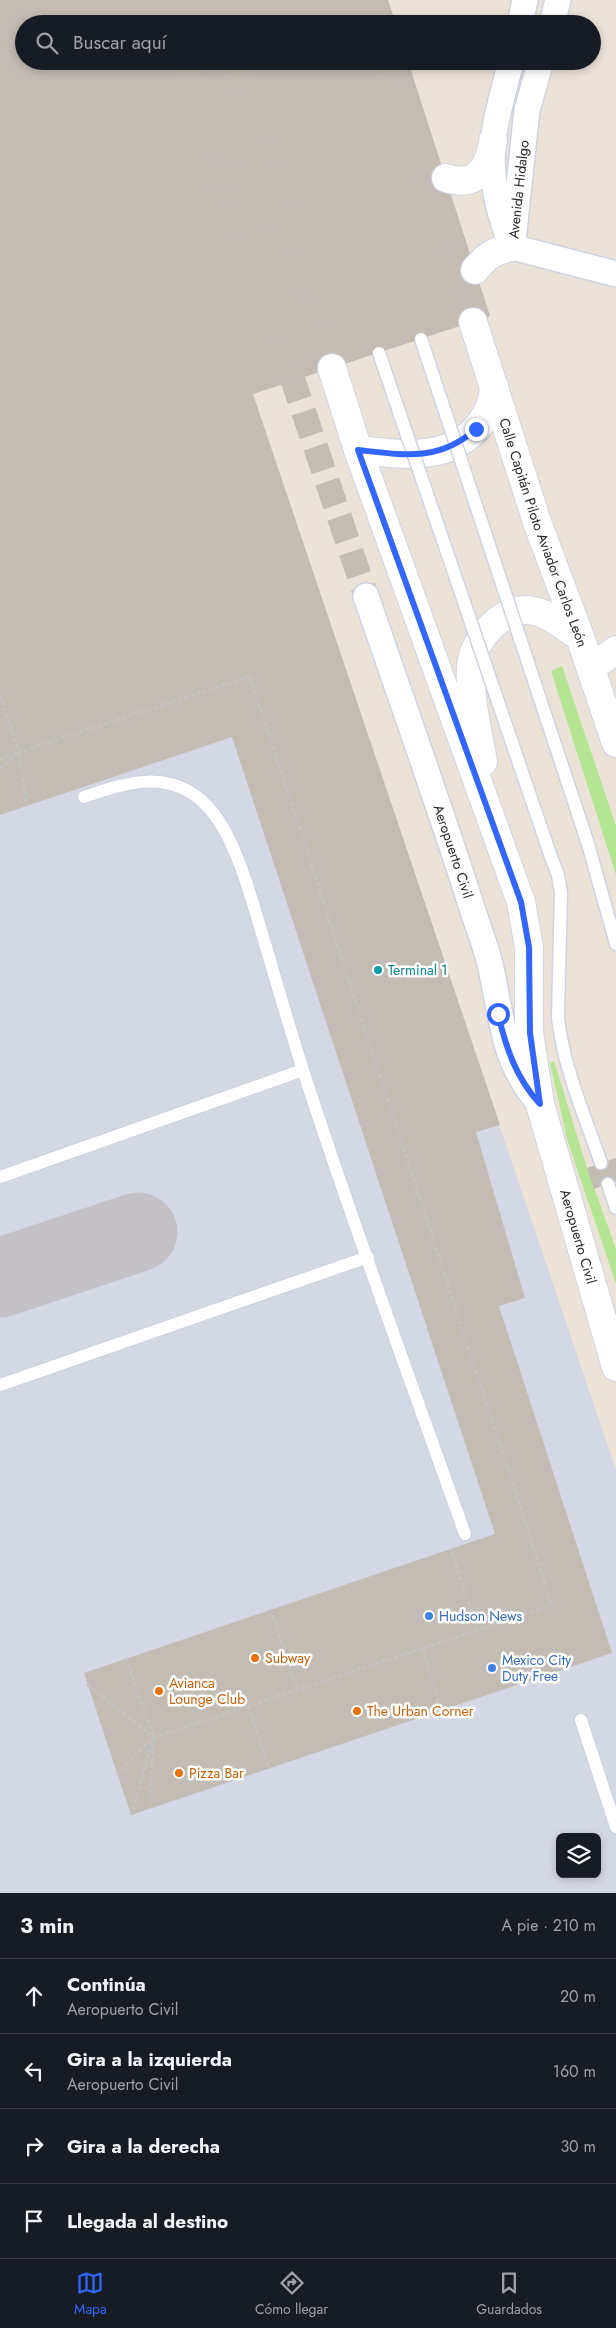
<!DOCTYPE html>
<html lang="es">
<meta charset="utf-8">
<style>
:root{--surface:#171b24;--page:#242831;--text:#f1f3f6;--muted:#9ea1a6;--line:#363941;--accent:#3266ff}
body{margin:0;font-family:Jost,sans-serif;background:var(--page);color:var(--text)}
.controls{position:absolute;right:15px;bottom:15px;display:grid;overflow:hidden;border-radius:8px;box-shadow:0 2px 8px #0003}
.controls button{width:45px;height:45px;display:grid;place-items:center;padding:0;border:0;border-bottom:1px solid var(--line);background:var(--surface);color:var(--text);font:25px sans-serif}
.stop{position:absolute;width:15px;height:15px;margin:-11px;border:4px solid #3266ff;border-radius:50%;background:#fff}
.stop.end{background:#3266ff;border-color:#fff;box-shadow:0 1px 5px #0008}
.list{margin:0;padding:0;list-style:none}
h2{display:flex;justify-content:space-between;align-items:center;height:65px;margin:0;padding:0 20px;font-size:21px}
h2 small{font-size:16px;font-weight:400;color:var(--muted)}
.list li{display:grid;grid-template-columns:32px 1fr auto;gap:15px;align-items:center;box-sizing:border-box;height:75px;padding:0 20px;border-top:1px solid var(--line)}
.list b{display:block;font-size:19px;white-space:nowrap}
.list p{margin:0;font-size:16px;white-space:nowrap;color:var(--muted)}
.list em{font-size:16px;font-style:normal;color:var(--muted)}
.icon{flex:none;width:28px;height:28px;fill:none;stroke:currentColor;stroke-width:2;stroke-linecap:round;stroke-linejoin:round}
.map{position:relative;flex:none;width:616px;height:1893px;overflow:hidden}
.search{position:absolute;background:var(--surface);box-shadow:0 2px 8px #0003;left:15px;right:15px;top:15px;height:55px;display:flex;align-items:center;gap:12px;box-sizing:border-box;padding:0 18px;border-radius:28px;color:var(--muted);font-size:19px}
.sheet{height:365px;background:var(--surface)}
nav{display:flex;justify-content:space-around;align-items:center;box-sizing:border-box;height:70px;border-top:1px solid var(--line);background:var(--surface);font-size:14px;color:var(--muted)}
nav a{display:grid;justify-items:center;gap:2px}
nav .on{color:var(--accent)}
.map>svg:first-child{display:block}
.airport{fill:#d4d8e4;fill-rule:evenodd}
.green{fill:#b4e592}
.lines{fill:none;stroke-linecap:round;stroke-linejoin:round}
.taxiway{stroke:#c3c1c6;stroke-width:79}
.building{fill:#c3bcb5}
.minor-tunnel{stroke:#c4bdb5;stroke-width:25;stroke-dasharray:25 12;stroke-linecap:butt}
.tertiary-tunnel{stroke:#c4bdb5;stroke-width:28;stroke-dasharray:28 14;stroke-linecap:butt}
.service-casing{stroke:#ced3e2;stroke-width:15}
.minor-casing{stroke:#ced3e2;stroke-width:28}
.tertiary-casing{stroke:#ced3e2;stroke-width:30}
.path{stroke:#c3c3c3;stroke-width:3;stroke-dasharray:4 2.5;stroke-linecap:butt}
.service{stroke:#fff;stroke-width:12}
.minor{stroke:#fff;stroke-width:25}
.tertiary{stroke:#fff;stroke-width:28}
.service-bridge-casing{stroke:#ced3e2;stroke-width:15;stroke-linecap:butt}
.service-bridge{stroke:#fff;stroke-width:12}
.route{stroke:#3266ff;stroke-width:6}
.culture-dot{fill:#0f9aa8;stroke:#fff;stroke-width:2}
.shop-dot{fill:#3f7fe0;stroke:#fff;stroke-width:2}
.food-dot{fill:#e8710a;stroke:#fff;stroke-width:2}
.labels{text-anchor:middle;stroke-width:5;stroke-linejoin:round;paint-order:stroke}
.street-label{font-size:14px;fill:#282828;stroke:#fff}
.culture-label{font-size:14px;fill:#0d838f;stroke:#fff;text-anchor:start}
.shop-label{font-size:14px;fill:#366cbe;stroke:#fff;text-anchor:start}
.food-label{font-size:14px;fill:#c56008;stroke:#fff;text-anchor:start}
</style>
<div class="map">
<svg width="616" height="1893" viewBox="0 0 616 1893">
<rect width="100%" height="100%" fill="#ebe2d8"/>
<!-- airport -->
<path class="airport" d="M 0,0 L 24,24 L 24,61 L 255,403 L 616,1470 L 616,1893 L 0,1893 ZM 560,1837 L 597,1837 L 597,1874 L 560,1874 Z"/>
<!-- green -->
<path class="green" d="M 562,666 L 616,826 L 616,875 L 551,671 Z
M 554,1061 L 587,1168 L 616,1249 L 616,1284 L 568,1142 L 550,1063 Z"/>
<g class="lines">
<!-- taxiway -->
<path class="taxiway" d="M 0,1278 L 138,1232"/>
</g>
<!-- building -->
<path class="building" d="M 0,0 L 388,0 L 396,24 L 24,24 L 24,61 L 408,61 L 490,316 L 253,394 L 500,1125 L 476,1132 L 525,1298 L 499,1306 L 612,1653 L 131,1815 L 84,1673 L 495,1534 L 232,737 L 0,815 Z
M 616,1158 L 616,1181 L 594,1189 L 587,1168 Z"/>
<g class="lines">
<!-- minor-tunnel -->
<path class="minor-tunnel" d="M 165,0 L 173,24
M 185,61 L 366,596"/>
<!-- tertiary-tunnel -->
<path class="tertiary-tunnel" d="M 215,0 L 223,24
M 367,0 L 375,24
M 234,61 L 332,368
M 387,61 L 473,322"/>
<!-- service casing -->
<g class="service-casing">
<path id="service" d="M 84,797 C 127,782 171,768 207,806 C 234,833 250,894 261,930 C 275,977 288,1023 303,1070 C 353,1225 410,1379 465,1534
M 588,844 L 616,944
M 550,854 L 558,875 L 561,893 L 558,1017 C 563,1067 585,1116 601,1163
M 0,1177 L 303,1070
M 608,1184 L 616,1208
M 0,1385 L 368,1257
M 581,1720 L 616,1827"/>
</g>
<!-- minor casing -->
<g class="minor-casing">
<g id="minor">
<path d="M 520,24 L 525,0"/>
<path d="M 552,24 L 558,0"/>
<path d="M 511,61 C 505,87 496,114 493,141 C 489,178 499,214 512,247"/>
<path id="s1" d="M 513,240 L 527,110 L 541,61"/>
<path d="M 512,247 L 616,274"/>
<path id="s2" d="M 366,596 C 402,702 440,807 474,914 C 480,932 487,950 491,968 C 502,1019 503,1063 540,1104"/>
</g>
</g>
<!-- tertiary casing -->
<g class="tertiary-casing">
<g id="tertiary">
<path d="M 446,178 C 477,188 489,168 493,141"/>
<path d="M 475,270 C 485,257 495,250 512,247"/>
<path id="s3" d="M 473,322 L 537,522 L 580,637 L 616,743"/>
<path id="s4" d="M 332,368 L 358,450 L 521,902 L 529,947 L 529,1033 L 540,1104 L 616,1367"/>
<path d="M 358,450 C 401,454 450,463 480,424 C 489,412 494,401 494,386"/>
<path d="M 591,668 L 616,650"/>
<path d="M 483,762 C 478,731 469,698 471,667 C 472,642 499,610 526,610 C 545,610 565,627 580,637"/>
</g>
</g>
<!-- path -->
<path class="path" d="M 0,695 L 19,752 L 250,676 L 552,1605 L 154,1737 L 117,1775
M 19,752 L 27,806
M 0,759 L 16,753
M 0,768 L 18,753
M 452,1552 L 477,1630
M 271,1609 L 297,1690
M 423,1648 L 441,1711
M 126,1658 L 154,1737 L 149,1809
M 87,1684 L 153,1737
M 248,1706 L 269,1769
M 131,1815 L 152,1743"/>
<!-- service -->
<use href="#service" class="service"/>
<!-- minor -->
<use href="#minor" class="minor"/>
<!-- tertiary -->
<use href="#tertiary" class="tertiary"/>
<!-- service-bridge casing -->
<g class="service-bridge-casing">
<path id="service-bridge" d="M 421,339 L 588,844
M 379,353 L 550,854"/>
</g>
<!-- service-bridge -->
<use href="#service-bridge" class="service-bridge"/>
</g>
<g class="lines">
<!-- route -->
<path class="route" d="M 476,429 C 439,462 404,455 358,450 L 521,902 L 529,947 L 530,1033 L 540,1104 C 516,1078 506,1048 498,1014"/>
</g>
<!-- markers -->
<circle class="culture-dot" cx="378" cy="970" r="5"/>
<g class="shop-dot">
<circle cx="429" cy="1616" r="5"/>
<circle cx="492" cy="1668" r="5"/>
</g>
<g class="food-dot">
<circle cx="255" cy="1658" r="5"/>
<circle cx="159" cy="1691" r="5"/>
<circle cx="357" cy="1711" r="5"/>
<circle cx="179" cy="1773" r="5"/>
</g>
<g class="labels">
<!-- street labels -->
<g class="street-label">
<text dy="5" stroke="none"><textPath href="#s1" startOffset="51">Avenida Hidalgo</textPath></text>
<text dy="5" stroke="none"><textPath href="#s3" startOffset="222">Calle Capitán Piloto Aviador Carlos León</textPath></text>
<text dy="5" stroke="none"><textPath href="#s2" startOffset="270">Aeropuerto Civil</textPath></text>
<text dy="5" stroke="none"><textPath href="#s4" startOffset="908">Aeropuerto Civil</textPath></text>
</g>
<!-- culture labels -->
<g class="culture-label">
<text x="388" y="975">Terminal 1</text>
</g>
<!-- shop labels -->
<g class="shop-label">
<text x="439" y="1621">Hudson News</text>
<text x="502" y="1665">Mexico City<tspan x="502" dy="16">Duty Free</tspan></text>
</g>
<!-- food labels -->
<g class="food-label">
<text x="265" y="1663">Subway</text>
<text x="169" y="1688">Avianca<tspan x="169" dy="16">Lounge Club</tspan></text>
<text x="367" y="1716">The Urban Corner</text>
<text x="189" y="1778">Pizza Bar</text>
</g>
</g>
</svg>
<div class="controls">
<button><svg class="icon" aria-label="layers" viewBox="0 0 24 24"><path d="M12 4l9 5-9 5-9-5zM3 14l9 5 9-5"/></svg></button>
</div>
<div class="stop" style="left:498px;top:1014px"></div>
<div class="stop end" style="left:476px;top:429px"></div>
<div class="search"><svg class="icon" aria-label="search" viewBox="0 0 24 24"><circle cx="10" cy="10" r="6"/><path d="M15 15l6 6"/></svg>Buscar aquí</div>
</div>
<section class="sheet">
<h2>3 min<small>A pie · 210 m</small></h2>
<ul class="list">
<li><svg class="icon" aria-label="ahead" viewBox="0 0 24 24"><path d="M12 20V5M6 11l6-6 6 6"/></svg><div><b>Continúa</b><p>Aeropuerto Civil</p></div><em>20 m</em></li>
<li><svg class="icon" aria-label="left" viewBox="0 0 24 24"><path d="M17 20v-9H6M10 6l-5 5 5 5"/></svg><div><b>Gira a la izquierda</b><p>Aeropuerto Civil</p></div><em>160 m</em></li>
<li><svg class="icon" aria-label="right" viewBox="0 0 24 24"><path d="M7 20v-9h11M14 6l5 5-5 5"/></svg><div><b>Gira a la derecha</b></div><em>30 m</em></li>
<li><svg class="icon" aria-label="arrive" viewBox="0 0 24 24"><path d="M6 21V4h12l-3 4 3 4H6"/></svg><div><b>Llegada al destino</b></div></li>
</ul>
</section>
<nav>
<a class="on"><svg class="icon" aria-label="map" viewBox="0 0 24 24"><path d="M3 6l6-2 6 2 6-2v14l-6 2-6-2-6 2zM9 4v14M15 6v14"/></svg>Mapa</a>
<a><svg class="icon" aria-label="directions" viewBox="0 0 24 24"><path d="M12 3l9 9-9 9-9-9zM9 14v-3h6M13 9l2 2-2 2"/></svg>Cómo llegar</a>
<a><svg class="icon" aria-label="saved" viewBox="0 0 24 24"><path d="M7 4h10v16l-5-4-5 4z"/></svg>Guardados</a>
</nav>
